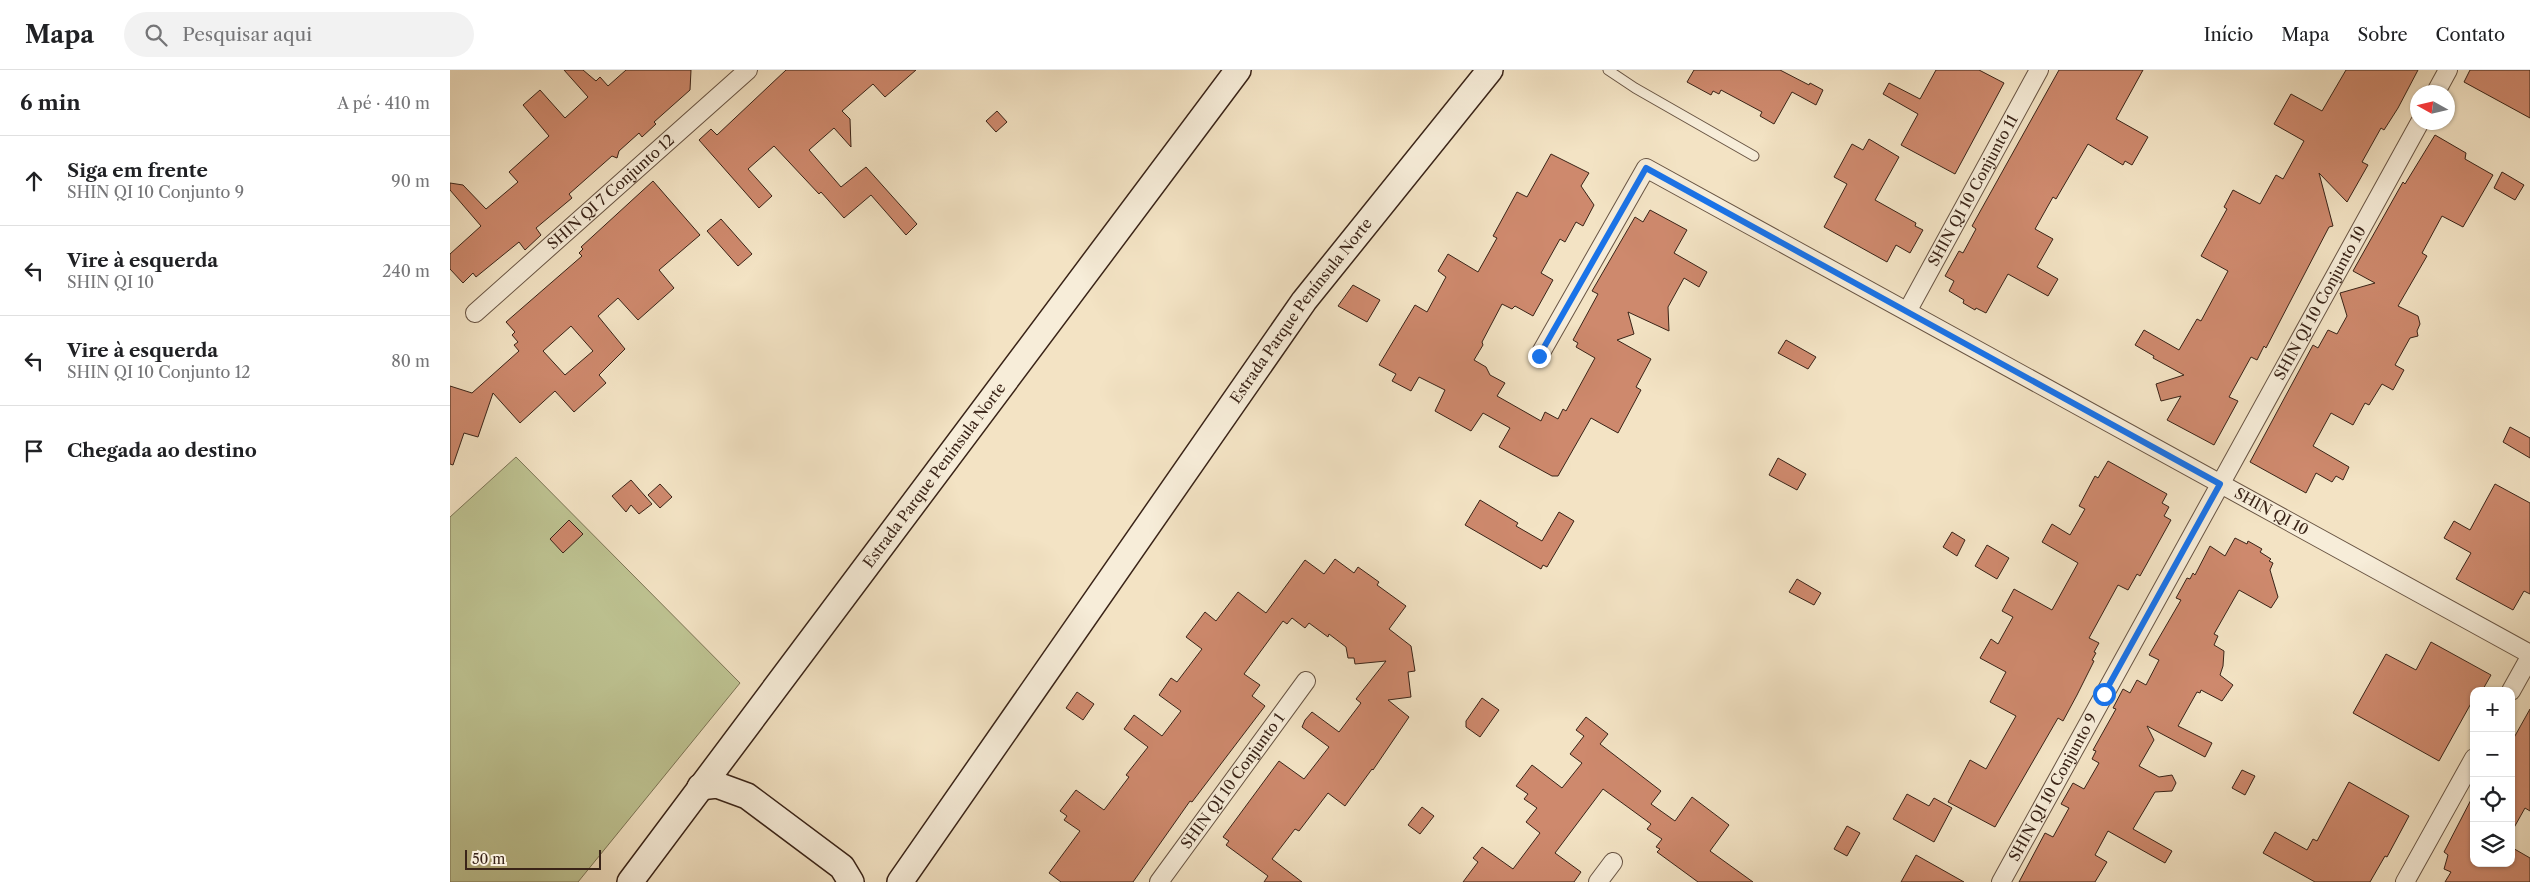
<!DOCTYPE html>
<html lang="pt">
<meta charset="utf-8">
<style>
:root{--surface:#fff;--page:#f2f2f2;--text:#202124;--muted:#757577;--line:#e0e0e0}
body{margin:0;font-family:"Libre Caslon Text",serif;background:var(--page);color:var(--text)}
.controls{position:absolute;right:15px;bottom:15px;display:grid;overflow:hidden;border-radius:10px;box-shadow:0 1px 4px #0004}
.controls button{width:45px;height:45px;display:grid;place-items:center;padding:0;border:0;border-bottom:1px solid var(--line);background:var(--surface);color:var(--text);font:25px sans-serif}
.compass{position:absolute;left:1960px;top:15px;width:45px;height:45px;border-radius:50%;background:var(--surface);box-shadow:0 1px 4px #0004;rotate:278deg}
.scale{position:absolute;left:15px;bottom:12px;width:136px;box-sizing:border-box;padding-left:5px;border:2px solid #3a2418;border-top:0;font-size:14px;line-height:18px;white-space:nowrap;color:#3a2418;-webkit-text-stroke:4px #f7edd9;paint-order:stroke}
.stop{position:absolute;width:15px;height:15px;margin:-11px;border:4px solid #1a73e8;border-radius:50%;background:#fff}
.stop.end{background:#1a73e8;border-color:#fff;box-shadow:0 1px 5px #0008}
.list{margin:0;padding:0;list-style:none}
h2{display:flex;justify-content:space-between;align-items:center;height:65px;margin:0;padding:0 20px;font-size:21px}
h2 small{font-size:16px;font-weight:400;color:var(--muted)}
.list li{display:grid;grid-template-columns:32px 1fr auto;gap:15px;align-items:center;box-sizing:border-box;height:90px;padding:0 20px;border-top:1px solid var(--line)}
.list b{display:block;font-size:19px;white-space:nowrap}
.list p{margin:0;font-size:16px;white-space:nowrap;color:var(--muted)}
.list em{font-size:16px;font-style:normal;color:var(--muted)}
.icon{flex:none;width:28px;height:28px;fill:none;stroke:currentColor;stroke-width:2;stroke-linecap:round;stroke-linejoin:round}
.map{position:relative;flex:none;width:2080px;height:812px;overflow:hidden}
header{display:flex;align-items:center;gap:30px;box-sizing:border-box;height:70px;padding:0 25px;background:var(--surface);border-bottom:1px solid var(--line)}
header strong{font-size:24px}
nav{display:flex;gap:28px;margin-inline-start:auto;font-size:18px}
.search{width:350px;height:45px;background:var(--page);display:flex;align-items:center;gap:12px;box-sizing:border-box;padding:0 18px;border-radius:28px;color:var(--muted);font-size:19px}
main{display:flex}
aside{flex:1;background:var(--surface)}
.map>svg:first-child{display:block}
.grass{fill:#bec392;stroke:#7c7455}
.building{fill:#ce896d;stroke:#3a2418;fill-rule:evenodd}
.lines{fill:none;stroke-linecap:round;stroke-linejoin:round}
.service-casing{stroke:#685443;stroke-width:11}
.minor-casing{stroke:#685443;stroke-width:20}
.secondary-casing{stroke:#3a2418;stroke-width:28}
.service{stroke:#f7edd9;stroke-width:9}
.minor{stroke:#f7edd9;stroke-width:18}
.secondary{stroke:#f7edd9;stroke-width:25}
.route{stroke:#1a73e8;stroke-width:6}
.labels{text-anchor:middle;stroke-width:4;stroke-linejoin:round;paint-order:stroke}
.street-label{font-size:15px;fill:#3a2418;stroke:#f7edd9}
</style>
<header>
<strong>Mapa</strong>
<div class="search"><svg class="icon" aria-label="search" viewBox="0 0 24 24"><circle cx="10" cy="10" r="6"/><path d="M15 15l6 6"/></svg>Pesquisar aqui</div>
<nav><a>Início</a><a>Mapa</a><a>Sobre</a><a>Contato</a></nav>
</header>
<main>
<aside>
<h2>6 min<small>A pé · 410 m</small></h2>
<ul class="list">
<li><svg class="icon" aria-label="ahead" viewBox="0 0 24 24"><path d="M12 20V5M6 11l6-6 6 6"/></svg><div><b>Siga em frente</b><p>SHIN QI 10 Conjunto 9</p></div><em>90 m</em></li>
<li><svg class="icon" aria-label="left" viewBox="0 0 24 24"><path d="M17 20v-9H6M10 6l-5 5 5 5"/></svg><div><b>Vire à esquerda</b><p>SHIN QI 10</p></div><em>240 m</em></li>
<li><svg class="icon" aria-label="left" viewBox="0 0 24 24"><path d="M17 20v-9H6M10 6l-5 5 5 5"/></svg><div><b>Vire à esquerda</b><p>SHIN QI 10 Conjunto 12</p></div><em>80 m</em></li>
<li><svg class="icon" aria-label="arrive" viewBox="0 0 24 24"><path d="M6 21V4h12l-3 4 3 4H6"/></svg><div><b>Chegada ao destino</b></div></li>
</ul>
</aside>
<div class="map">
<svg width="2080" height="812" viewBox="0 0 2080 812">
<rect width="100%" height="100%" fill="#f3e3c4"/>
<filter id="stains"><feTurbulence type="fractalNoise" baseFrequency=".004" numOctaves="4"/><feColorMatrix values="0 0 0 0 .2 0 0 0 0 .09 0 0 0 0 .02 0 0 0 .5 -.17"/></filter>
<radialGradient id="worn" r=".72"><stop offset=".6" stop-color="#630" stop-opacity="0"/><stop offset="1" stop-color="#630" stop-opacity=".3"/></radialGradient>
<!-- grass -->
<path class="grass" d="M 66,387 L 290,613 L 128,812 L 0,812 L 0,447 Z"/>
<!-- building -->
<path class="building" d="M 114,0 L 133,0 L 146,11 L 150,7 L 158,16 L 176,0 L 241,0 L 240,20 L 204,52 L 206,54 L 192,67 L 189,63 L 169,81 L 167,88 L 162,86 L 119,124 L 122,128 L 86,158 L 91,165 L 75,180 L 69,172 L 26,207 L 23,203 L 13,213 L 0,199 L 0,184 L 31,156 L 0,120 L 0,113 L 13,115 L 36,139 L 68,112 L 59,102 L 99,66 L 73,35 L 90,20 L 115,48 L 138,27 Z
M 336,0 L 466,0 L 435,27 L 423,14 L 392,41 L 400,49 L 401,77 L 384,58 L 359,80 L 391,117 L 416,97 L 467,154 L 456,165 L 421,125 L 394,148 L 371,122 L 369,124 L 324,76 L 298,99 L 322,126 L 309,138 L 249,70 L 261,59 L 267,65 Z
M 1244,0 L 1330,0 L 1359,15 L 1360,13 L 1373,20 L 1366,35 L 1342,22 L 1324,54 L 1310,46 L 1312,42 L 1271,20 L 1269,24 L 1263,21 L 1261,25 L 1237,12 Z
M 1486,0 L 1529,0 L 1554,13 L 1505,104 L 1451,75 L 1468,44 L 1433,24 L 1439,13 L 1470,29 Z
M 1609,0 L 1693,0 L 1666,49 L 1698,67 L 1682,95 L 1675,91 L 1673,95 L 1638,74 L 1606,129 L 1603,127 L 1585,159 L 1603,169 L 1587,197 L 1608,209 L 1598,226 L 1558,204 L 1536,243 L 1526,238 L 1525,240 L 1513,233 L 1514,230 L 1499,221 L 1504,211 L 1495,206 L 1509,181 L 1513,183 L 1526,159 L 1522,156 Z
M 1896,0 L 1968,0 L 1948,38 L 1934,60 L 1931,58 L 1912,92 L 1918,95 L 1897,132 L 1869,103 L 1883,156 L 1879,157 L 1816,278 L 1814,276 L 1807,290 L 1801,287 L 1779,327 L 1788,331 L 1764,375 L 1717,350 L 1731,326 L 1711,331 L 1706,314 L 1734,305 L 1703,288 L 1704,286 L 1685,275 L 1694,260 L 1729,280 L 1747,249 L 1751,251 L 1778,201 L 1751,186 L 1777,139 L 1774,137 L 1783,120 L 1810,134 L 1826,105 L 1833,109 L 1854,71 L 1824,54 L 1841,24 L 1872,41 Z
M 2020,0 L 2080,0 L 2080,48 L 2014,12 Z
M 547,41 L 557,52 L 546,62 L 536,51 Z
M 1985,65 L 2016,83 L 2015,89 L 2043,105 L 2013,157 L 1992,146 L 1972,183 L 1977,186 L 1948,236 L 1968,246 L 1970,254 L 1967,261 L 1968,266 L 1960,268 L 1945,295 L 1954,300 L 1943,320 L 1932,314 L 1919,335 L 1915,333 L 1903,355 L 1881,343 L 1863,376 L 1899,397 L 1893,410 L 1886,406 L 1882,412 L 1866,403 L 1856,423 L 1800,392 L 1863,275 L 1868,278 L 1878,260 L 1887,264 L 1897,246 L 1890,223 L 1925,213 L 1903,201 L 1953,112 L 1955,114 Z
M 1419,69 L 1449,87 L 1425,130 L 1466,153 L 1465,156 L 1473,160 L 1460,183 L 1446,175 L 1437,192 L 1374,157 L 1397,114 L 1384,107 L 1402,74 L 1413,80 Z
M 1101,84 L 1139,103 L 1131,116 L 1144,135 L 1133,156 L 1126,152 L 1115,172 L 1110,169 L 1091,203 L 1103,210 L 1083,246 L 1065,236 L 1062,239 L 1052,234 L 1032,272 L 1033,275 L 1024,290 L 1036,297 L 1040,305 L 1055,313 L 1047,326 L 1091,351 L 1095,342 L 1108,349 L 1113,339 L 1116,341 L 1145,288 L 1126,277 L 1128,273 L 1123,270 L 1148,224 L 1142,221 L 1185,147 L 1193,152 L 1200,140 L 1237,160 L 1224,183 L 1257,202 L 1249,217 L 1234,208 L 1218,237 L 1219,261 L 1178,242 L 1184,264 L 1167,270 L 1201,289 L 1186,317 L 1191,320 L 1168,363 L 1141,348 L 1108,406 L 1102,406 L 1049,377 L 1060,358 L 1033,343 L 1021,361 L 985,341 L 995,320 L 969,307 L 961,321 L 942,311 L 946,304 L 929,295 L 965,235 L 977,242 L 996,207 L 988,201 L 998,184 L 1028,202 L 1047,168 L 1043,166 L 1067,122 L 1077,127 Z
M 2052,102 L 2074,115 L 2065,130 L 2044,118 Z
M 203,111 L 250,165 L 209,200 L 224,218 L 188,250 L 168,228 L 148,246 L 175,279 L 149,305 L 156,313 L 124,342 L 105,321 L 70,353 L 43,323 L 28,367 L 14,363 L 3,395 L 0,394 L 0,316 L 22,323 L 69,281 L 64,275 L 68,272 L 62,265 L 65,262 L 56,252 L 132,186 L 129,183 L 133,179 L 131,177 ZM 121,256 L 143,281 L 115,305 L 93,281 Z
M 271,149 L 302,184 L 288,196 L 257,161 Z
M 903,215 L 930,230 L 917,252 L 888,236 Z
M 1336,270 L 1366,287 L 1358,299 L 1328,283 Z
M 2060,357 L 2080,368 L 2080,388 L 2053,372 Z
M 1328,388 L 1356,404 L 1347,420 L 1319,405 Z
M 1658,391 L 1717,424 L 1712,433 L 1719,437 L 1714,446 L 1721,450 L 1690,506 L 1687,504 L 1678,520 L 1668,515 L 1639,568 L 1649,573 L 1644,582 L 1646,583 L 1642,590 L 1644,591 L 1627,625 L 1613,651 L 1608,648 L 1545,757 L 1498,732 L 1520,690 L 1536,699 L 1566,646 L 1540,632 L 1556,602 L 1530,588 L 1541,569 L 1548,574 L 1563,547 L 1552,541 L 1564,519 L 1602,540 L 1628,493 L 1592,472 L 1602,454 L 1620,465 L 1635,439 L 1629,436 L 1645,406 L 1648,408 Z
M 181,410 L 202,434 L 189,444 L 181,435 L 176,442 L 162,426 Z
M 210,414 L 222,427 L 210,438 L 198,425 Z
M 2045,414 L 2080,433 L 2080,524 L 2074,521 L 2063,540 L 2006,509 L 2021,483 L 1994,468 L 2004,451 L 2020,460 Z
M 1030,430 L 1068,453 L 1066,456 L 1092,471 L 1109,442 L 1124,451 L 1097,497 L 1093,495 L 1091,499 L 1015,455 Z
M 119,450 L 133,464 L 113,483 L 100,469 Z
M 1502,462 L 1515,470 L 1507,486 L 1493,477 Z
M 1785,468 L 1797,474 L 1798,471 L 1812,479 L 1810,482 L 1821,489 L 1819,491 L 1823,493 L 1820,500 L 1828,527 L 1821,538 L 1789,520 L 1764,564 L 1768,566 L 1764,575 L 1774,581 L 1773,596 L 1770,605 L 1783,615 L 1772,631 L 1751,620 L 1750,623 L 1747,622 L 1728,656 L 1762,673 L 1755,687 L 1697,656 L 1704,670 L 1689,696 L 1709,707 L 1722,705 L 1726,713 L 1722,721 L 1705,722 L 1683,759 L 1722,781 L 1715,793 L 1658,761 L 1645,785 L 1657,792 L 1645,812 L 1569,812 L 1595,763 L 1603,767 L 1619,738 L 1611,734 L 1623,713 L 1634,719 L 1649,693 L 1642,689 L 1646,681 L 1643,680 L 1666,639 L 1663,638 L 1673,619 L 1680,623 L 1687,610 L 1696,615 L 1709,590 L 1699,585 L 1731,530 L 1726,528 L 1737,508 L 1740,509 L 1743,503 L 1745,505 L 1760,476 L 1775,486 Z
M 1537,475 L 1559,488 L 1547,509 L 1525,496 Z
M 885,489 L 904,503 L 908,497 L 929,512 L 927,515 L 956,536 L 939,559 L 961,576 L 965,601 L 958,602 L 961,627 L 938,630 L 959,647 L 923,700 L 922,699 L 895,736 L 878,723 L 849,761 L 845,759 L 822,789 L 852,812 L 814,812 L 818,806 L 776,775 L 779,771 L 773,767 L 829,691 L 854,709 L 879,677 L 852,657 L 855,650 L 862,642 L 889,662 L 911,633 L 906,629 L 936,591 L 905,594 L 904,588 L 898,588 L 896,577 L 879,564 L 878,567 L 859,553 L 855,558 L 842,548 L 837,554 L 833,551 L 794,604 L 810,615 L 802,626 L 815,636 L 742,732 L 740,731 L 683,812 L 611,812 L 599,803 L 630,761 L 614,750 L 617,746 L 610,741 L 626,720 L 654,740 L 679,707 L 676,705 L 698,677 L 674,659 L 684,645 L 712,666 L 731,641 L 709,625 L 721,608 L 727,612 L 752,579 L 736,567 L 755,542 L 766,551 L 788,522 L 816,543 L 855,490 L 874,504 Z
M 1347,509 L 1371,523 L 1364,535 L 1339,522 Z
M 1981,572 L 2041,605 L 2032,621 L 2024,621 L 2024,628 L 1989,691 L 1903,643 L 1936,584 L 1966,600 Z
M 627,622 L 644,634 L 633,650 L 616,638 Z
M 1032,628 L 1049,640 L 1030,667 L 1016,657 L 1016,651 Z
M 2080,639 L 2080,741 L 2075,738 L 2061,763 L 2061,673 Z
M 1136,647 L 1158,664 L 1150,674 L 1211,721 L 1201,734 L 1225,751 L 1242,727 L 1279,755 L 1260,781 L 1303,812 L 1248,812 L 1207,782 L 1210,779 L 1206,777 L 1212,769 L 1197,759 L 1201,754 L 1153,719 L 1105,783 L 1131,802 L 1124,812 L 1013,812 L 1028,792 L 1023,788 L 1032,777 L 1063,799 L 1090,763 L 1076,752 L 1087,738 L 1074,729 L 1078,724 L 1066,716 L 1082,695 L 1112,718 L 1132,693 L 1120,684 L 1134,666 L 1126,660 Z
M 1792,700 L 1805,706 L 1795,725 L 1782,718 Z
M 1899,712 L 1959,746 L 1937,787 L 1935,786 L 1920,812 L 1865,812 L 1813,783 L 1825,762 L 1857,780 L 1863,769 L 1867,771 Z
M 1457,724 L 1479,736 L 1484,728 L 1502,738 L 1484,772 L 1443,749 Z
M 2024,724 L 2024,793 L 2061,793 L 2061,777 L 2080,788 L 2080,812 L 1995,812 L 2001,802 L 1994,799 L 1998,785 L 1994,782 Z
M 972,737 L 984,746 L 970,764 L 958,755 Z
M 1397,756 L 1410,763 L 1397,786 L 1384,779 Z
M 1466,785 L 1514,812 L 1451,812 Z"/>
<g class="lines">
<!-- service casing -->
<g class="service-casing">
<path id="service" d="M 1158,0 L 1185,18 L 1304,86"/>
</g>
<!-- minor casing -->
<g class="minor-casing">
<g id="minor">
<path d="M 1986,22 L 1998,0"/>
<path id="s1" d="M 1458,240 L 1589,0"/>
<path id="s2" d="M 25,243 L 298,0"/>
<path id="s3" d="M 1089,286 L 1196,98 L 2080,584"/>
<path d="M 2061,621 L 2080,587"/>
<path id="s4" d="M 709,812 L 856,611"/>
<path d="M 1148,812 L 1163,792"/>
<path id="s5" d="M 1551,812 L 1970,52"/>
<path d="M 1955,812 L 2024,688"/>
</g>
</g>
<!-- secondary casing -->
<g class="secondary-casing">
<g id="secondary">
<path d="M 250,717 L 267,715 L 297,726 L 392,797 L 401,812"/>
<path id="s6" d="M 180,812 L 788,0"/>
<path id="s7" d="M 450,812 L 854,231 L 1040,0"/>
</g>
</g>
<!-- service -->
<use href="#service" class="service"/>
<!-- minor -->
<use href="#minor" class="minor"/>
<!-- secondary -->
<use href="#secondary" class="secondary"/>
</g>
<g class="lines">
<!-- route -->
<path class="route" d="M 1089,286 L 1196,98 L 1770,414 L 1654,624"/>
</g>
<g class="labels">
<!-- street labels -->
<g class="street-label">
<text dy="5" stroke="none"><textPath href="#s1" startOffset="136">SHIN QI 10 Conjunto 11</textPath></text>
<text dy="5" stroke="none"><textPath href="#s2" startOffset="182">SHIN QI 7 Conjunto 12</textPath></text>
<text dy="5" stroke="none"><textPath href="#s5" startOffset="661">SHIN QI 10 Conjunto 10</textPath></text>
<text dy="5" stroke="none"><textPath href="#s7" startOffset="698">Estrada Parque Península Norte</textPath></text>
<text dy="5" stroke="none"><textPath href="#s6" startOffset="508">Estrada Parque Península Norte</textPath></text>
<text dy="5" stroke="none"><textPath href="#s3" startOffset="930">SHIN QI 10</textPath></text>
<text dy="5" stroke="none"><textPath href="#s4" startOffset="125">SHIN QI 10 Conjunto 1</textPath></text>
<text dy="5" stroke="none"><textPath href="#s5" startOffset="108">SHIN QI 10 Conjunto 9</textPath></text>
</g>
</g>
<rect width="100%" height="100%" filter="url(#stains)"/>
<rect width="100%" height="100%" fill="url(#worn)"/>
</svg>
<div class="controls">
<button>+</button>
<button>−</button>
<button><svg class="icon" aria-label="locate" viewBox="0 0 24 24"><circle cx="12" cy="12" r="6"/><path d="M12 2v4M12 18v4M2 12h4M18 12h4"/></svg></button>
<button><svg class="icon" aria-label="layers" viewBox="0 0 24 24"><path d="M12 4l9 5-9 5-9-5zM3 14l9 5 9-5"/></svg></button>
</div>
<svg class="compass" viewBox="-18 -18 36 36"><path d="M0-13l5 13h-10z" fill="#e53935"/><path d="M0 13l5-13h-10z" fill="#757577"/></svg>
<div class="scale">50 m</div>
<div class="stop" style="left:1654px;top:624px"></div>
<div class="stop end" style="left:1089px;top:286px"></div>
</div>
</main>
